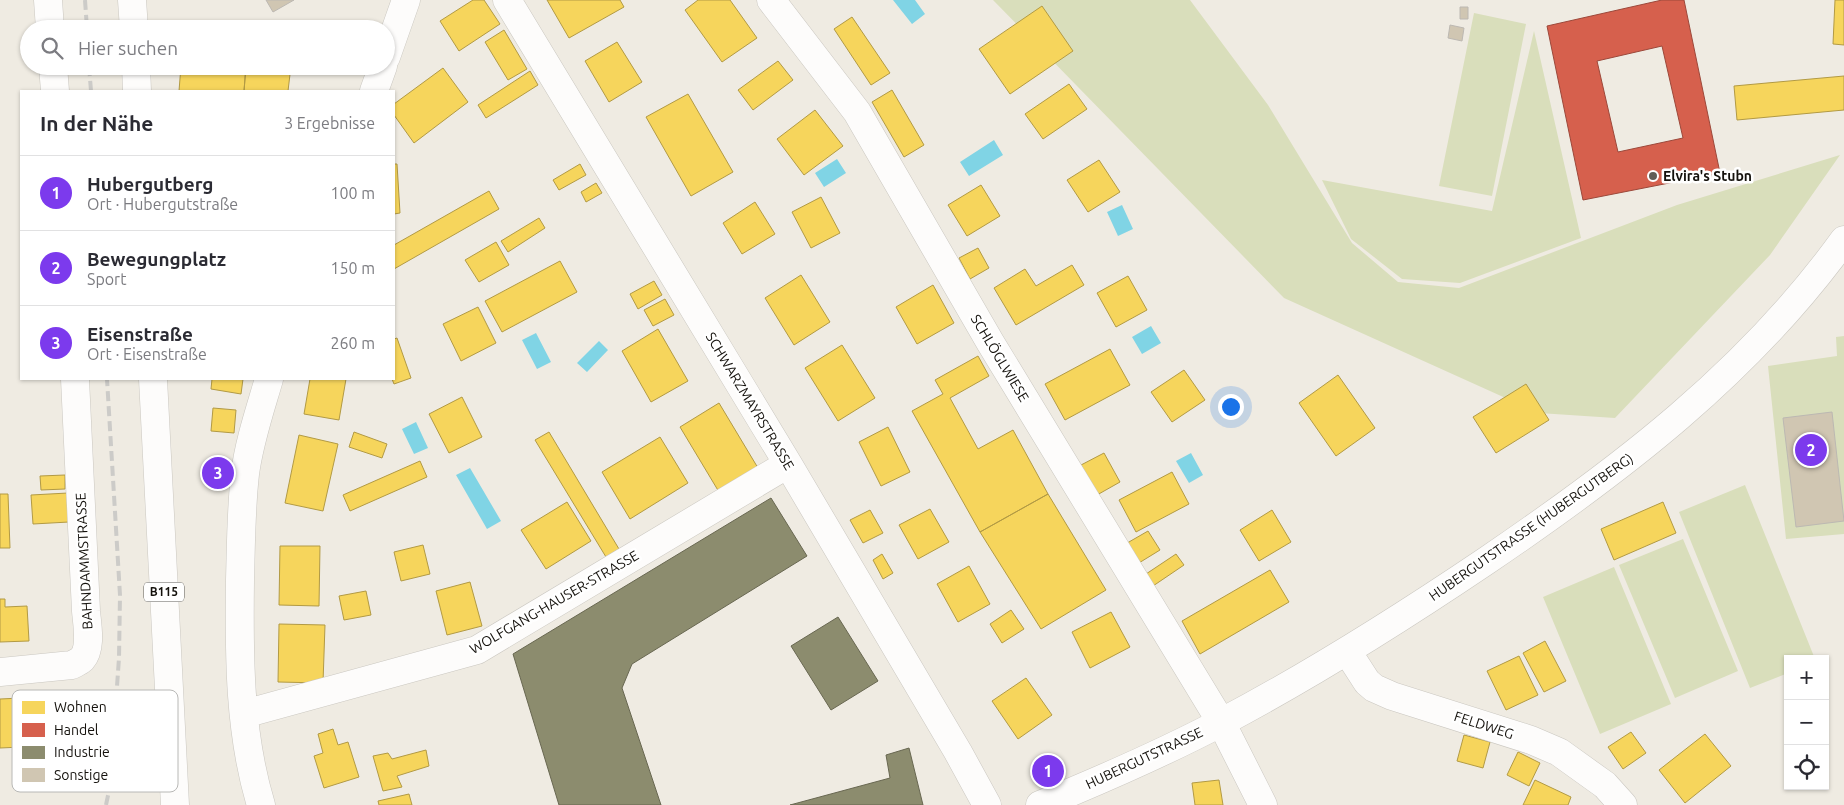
<!DOCTYPE html>
<html lang="de">
<meta charset="utf-8">
<style>
:root{--surface:#fff;--page:#f7f7f7;--text:#2b2b33;--muted:#7c7c81;--line:#e1e1e2;--accent:#7c3aed}
body{margin:0;font-family:Ubuntu,sans-serif;background:var(--page);color:var(--text)}
.controls{position:absolute;right:15px;bottom:15px;display:grid;overflow:hidden;border-radius:0px;box-shadow:0 1px 4px #0004}
.controls button{width:45px;height:45px;display:grid;place-items:center;padding:0;border:0;border-bottom:1px solid var(--line);background:var(--surface);color:var(--text);font:25px sans-serif}
.you{position:absolute;left:1230px;top:406px;width:18px;height:18px;margin:-12px;border:4px solid #fff;border-radius:50%;background:#1a73e8;box-shadow:0 0 0 8px #1a73e833}
.badge{display:grid;place-items:center;width:32px;height:32px;border-radius:50%;background:var(--accent);color:#fff;font-size:16px;font-weight:700}
.pin{position:absolute;translate:-50% -50%;border:2px solid #fff;box-shadow:0 1px 5px #0006}
.list{margin:0;padding:0;list-style:none}
h2{display:flex;justify-content:space-between;align-items:center;height:65px;margin:0;padding:0 20px;font-size:21px}
h2 small{font-size:16px;font-weight:400;color:var(--muted)}
.list li{display:grid;grid-template-columns:32px 1fr auto;gap:15px;align-items:center;box-sizing:border-box;height:75px;padding:0 20px;border-top:1px solid var(--line)}
.list b{display:block;font-size:19px;white-space:nowrap}
.list p{margin:0;font-size:16px;white-space:nowrap;color:var(--muted)}
.list em{font-size:16px;font-style:normal;color:var(--muted)}
.icon{flex:none;width:28px;height:28px;fill:none;stroke:currentColor;stroke-width:2;stroke-linecap:round;stroke-linejoin:round}
.map{position:relative;flex:none;width:1844px;height:805px;overflow:hidden}
.search{position:absolute;background:var(--surface);box-shadow:0 1px 4px #0004;left:20px;top:20px;width:375px;height:55px;display:flex;align-items:center;gap:12px;box-sizing:border-box;padding:0 18px;border-radius:28px;color:var(--muted);font-size:19px}
.panel{position:absolute;background:var(--surface);box-shadow:0 1px 4px #0004;left:20px;top:90px;width:375px;height:290px;border-radius:0px}
.map>svg:first-child{display:block}
.green{fill:#d9debb}
.water{fill:#80d4e5}
.homes{fill:#f6d55c;stroke:#b29a44}
.shops{fill:#d6604d;stroke:#9c483a;fill-rule:evenodd}
.industry{fill:#8c8c6e;stroke:#686751}
.building{fill:#d0c6b2;stroke:#bcb8b2}
.lines{fill:none;stroke-linecap:round;stroke-linejoin:round}
.minor-casing{stroke:#cac7c0;stroke-width:29}
.major-casing{stroke:#cac7c0;stroke-width:29}
.minor{stroke:#fdfcfb;stroke-width:28}
.major{stroke:#fdfcfb;stroke-width:28}
.rail{stroke:#cccbc8;stroke-width:4;stroke-dasharray:10 5;stroke-linecap:butt}
.poi-dot{fill:#615d57;stroke:#fff;stroke-width:2}
.labels{text-anchor:middle;stroke-width:5;stroke-linejoin:round;paint-order:stroke}
.shield{fill:#fff;stroke:#5a5855;stroke-width:1}
.shield-label{font-size:12px;font-weight:bold;fill:#14110c}
.poi-label{font-size:14px;font-weight:bold;fill:#14110c;stroke:#fff;text-anchor:start}
.street-label{font-size:14px;fill:#14110c;stroke:#fff}
.key{fill:#fff;stroke:#b8b8b6;stroke-width:1}
.key-label{font-size:14px;fill:#14110c}
</style>
<div class="map">
<svg width="1844" height="805" viewBox="0 0 1844 805">
<rect width="100%" height="100%" fill="#efebe2"/>
<!-- green -->
<path class="green" d="M 993,0 L 1190,0 L 1268,105 L 1352,243 L 1398,282 L 1459,288 L 1677,205 L 1840,155 L 1770,255 L 1615,418 L 1539,413 L 1284,298 Z
M 1474,13 L 1526,24 L 1492,196 L 1439,186 Z
M 1534,31 L 1581,238 L 1460,283 L 1402,279 L 1351,239 L 1322,180 L 1492,211 Z
M 1844,336 L 1844,534 L 1786,539 L 1768,366 L 1837,356 L 1836,337 Z
M 1745,485 L 1815,659 L 1788,659 L 1788,673 L 1750,688 L 1679,512 Z
M 1683,539 L 1738,671 L 1675,698 L 1619,565 Z
M 1614,567 L 1671,704 L 1600,734 L 1543,597 Z"/>
<!-- water -->
<path class="water" d="M 893,0 L 915,0 L 925,14 L 912,24 Z
M 994,140 L 1003,155 L 969,176 L 960,162 Z
M 837,159 L 846,173 L 824,187 L 815,173 Z
M 1122,205 L 1133,229 L 1118,236 L 1107,212 Z
M 1151,326 L 1161,343 L 1142,354 L 1132,337 Z
M 536,333 L 551,362 L 537,369 L 522,340 Z
M 599,341 L 608,350 L 587,372 L 577,363 Z
M 416,422 L 428,448 L 414,454 L 402,429 Z
M 1191,453 L 1203,475 L 1189,483 L 1176,461 Z
M 470,468 L 501,521 L 487,529 L 456,475 Z"/>
<!-- homes -->
<path class="homes" d="M 473,0 L 484,0 L 500,24 L 459,51 L 440,21 Z
M 547,0 L 620,0 L 624,7 L 569,38 Z
M 698,0 L 730,0 L 757,38 L 722,62 L 685,10 Z
M 1835,0 L 1844,0 L 1844,45 L 1833,44 Z
M 1042,6 L 1073,51 L 1010,94 L 979,49 Z
M 852,17 L 890,73 L 871,85 L 834,29 Z
M 504,30 L 527,69 L 508,80 L 485,42 Z
M 617,42 L 642,82 L 609,102 L 585,61 Z
M 778,61 L 793,80 L 753,110 L 738,90 Z
M 181,66 L 246,66 L 244,91 L 179,91 Z
M 246,66 L 291,66 L 288,91 L 244,91 Z
M 443,68 L 468,102 L 414,143 L 394,115 L 394,104 Z
M 530,71 L 538,85 L 486,118 L 478,105 Z
M 1844,76 L 1844,110 L 1737,120 L 1734,86 Z
M 1069,84 L 1087,109 L 1043,139 L 1025,114 Z
M 892,90 L 924,145 L 904,157 L 872,102 Z
M 688,94 L 733,172 L 691,196 L 646,117 Z
M 815,110 L 843,146 L 804,175 L 777,139 Z
M 1099,160 L 1120,192 L 1088,212 L 1067,180 Z
M 394,164 L 397,164 L 400,213 L 394,214 Z
M 580,164 L 586,175 L 559,190 L 553,180 Z
M 596,183 L 602,193 L 586,202 L 581,192 Z
M 981,185 L 1000,216 L 967,236 L 948,205 Z
M 489,191 L 499,209 L 394,269 L 394,245 Z
M 821,197 L 840,233 L 811,248 L 792,212 Z
M 755,202 L 775,234 L 742,254 L 723,223 Z
M 539,218 L 545,228 L 508,252 L 501,241 Z
M 496,242 L 509,265 L 479,282 L 465,260 Z
M 978,248 L 989,268 L 970,279 L 959,258 Z
M 560,261 L 577,292 L 502,332 L 485,301 Z
M 1072,265 L 1084,285 L 1016,325 L 994,288 L 1025,269 L 1036,286 Z
M 801,275 L 830,322 L 794,345 L 765,298 Z
M 1128,276 L 1147,310 L 1116,327 L 1097,293 Z
M 654,281 L 662,295 L 638,309 L 630,294 Z
M 933,285 L 954,323 L 917,344 L 896,307 Z
M 665,299 L 674,315 L 653,326 L 644,310 Z
M 478,307 L 496,343 L 461,361 L 443,324 Z
M 658,329 L 688,381 L 651,402 L 622,351 Z
M 397,338 L 411,378 L 394,384 L 392,379 L 394,379 L 394,339 Z
M 842,345 L 875,398 L 838,421 L 805,368 Z
M 1110,349 L 1130,385 L 1065,420 L 1045,384 Z
M 978,356 L 989,376 L 950,398 L 978,449 L 1013,430 L 1048,494 L 980,532 L 912,411 L 943,394 L 935,380 Z
M 1184,370 L 1205,400 L 1172,422 L 1151,392 Z
M 1338,375 L 1375,428 L 1336,456 L 1299,403 Z
M 212,379 L 243,379 L 241,394 L 211,389 Z
M 310,379 L 346,379 L 339,420 L 304,414 Z
M 1526,384 L 1549,420 L 1496,453 L 1473,417 Z
M 462,397 L 482,437 L 449,453 L 429,414 Z
M 719,403 L 758,468 L 719,492 L 680,427 Z
M 213,408 L 236,410 L 234,433 L 211,431 Z
M 888,427 L 910,472 L 881,486 L 859,442 Z
M 354,432 L 387,444 L 382,458 L 349,447 Z
M 549,432 L 619,549 L 606,557 L 535,440 Z
M 299,435 L 338,444 L 323,511 L 285,503 Z
M 660,437 L 688,483 L 630,519 L 602,472 Z
M 1104,453 L 1120,482 L 1097,495 L 1081,465 Z
M 420,461 L 427,477 L 350,511 L 343,495 Z
M 218,462 L 225,465 L 218,484 L 211,481 Z
M 1172,472 L 1189,504 L 1136,532 L 1119,500 Z
M 65,475 L 65,489 L 41,490 L 40,476 Z
M 68,493 L 69,522 L 33,524 L 31,495 Z
M 0,494 L 8,494 L 10,548 L 0,548 Z
M 1048,494 L 1106,590 L 1041,629 L 980,532 Z
M 567,502 L 591,541 L 546,569 L 521,530 Z
M 1663,502 L 1676,533 L 1614,560 L 1601,529 Z
M 930,509 L 949,542 L 918,559 L 899,525 Z
M 870,510 L 883,533 L 863,543 L 850,520 Z
M 1272,510 L 1291,542 L 1259,561 L 1240,530 Z
M 1148,531 L 1160,550 L 1134,566 L 1122,546 Z
M 423,545 L 430,574 L 401,581 L 394,552 Z
M 280,546 L 320,546 L 319,606 L 279,605 Z
M 882,554 L 893,573 L 883,579 L 873,560 Z
M 1176,554 L 1184,565 L 1153,586 L 1146,574 Z
M 969,566 L 990,604 L 958,622 L 937,584 Z
M 1270,570 L 1289,602 L 1200,654 L 1182,621 Z
M 470,582 L 482,626 L 447,635 L 436,591 Z
M 366,591 L 371,615 L 344,620 L 339,596 Z
M 0,599 L 5,599 L 5,607 L 27,606 L 29,641 L 0,642 Z
M 1011,610 L 1024,629 L 1002,643 L 990,624 Z
M 1111,612 L 1130,647 L 1090,668 L 1072,632 Z
M 279,624 L 325,625 L 323,683 L 278,682 Z
M 1545,641 L 1566,681 L 1544,692 L 1523,653 Z
M 1519,656 L 1538,695 L 1506,710 L 1487,671 Z
M 1026,678 L 1052,715 L 1018,739 L 992,701 Z
M 42,697 L 44,746 L 0,748 L 0,699 Z
M 333,729 L 338,745 L 348,742 L 359,777 L 324,788 L 314,756 L 323,753 L 318,734 Z
M 1631,732 L 1646,753 L 1623,769 L 1608,747 Z
M 1705,734 L 1731,766 L 1685,803 L 1659,770 Z
M 1464,735 L 1490,742 L 1483,768 L 1457,761 Z
M 426,750 L 429,766 L 397,776 L 402,787 L 383,791 L 373,756 L 388,753 L 392,759 Z
M 1518,752 L 1540,763 L 1529,786 L 1507,775 Z
M 1058,767 L 1059,774 L 1038,776 L 1037,769 Z
M 1219,780 L 1223,805 L 1195,805 L 1192,783 Z
M 1535,780 L 1571,797 L 1568,805 L 1523,805 Z
M 409,794 L 412,805 L 379,805 L 378,801 Z"/>
<!-- shops -->
<path class="shops" d="M 1662,0 L 1684,0 L 1720,173 L 1583,200 L 1547,26 ZM 1662,46 L 1683,138 L 1618,152 L 1597,61 Z"/>
<!-- industry -->
<path class="industry" d="M 771,498 L 807,556 L 632,664 L 622,688 L 661,805 L 559,805 L 513,654 Z
M 838,617 L 878,681 L 831,710 L 791,646 Z
M 909,748 L 923,805 L 790,805 L 890,778 L 886,755 Z"/>
<!-- building -->
<path class="building" d="M 266,0 L 294,0 L 273,12 Z
M 1460,7 L 1468,7 L 1468,19 L 1460,19 Z
M 1450,25 L 1464,28 L 1462,41 L 1448,38 Z
M 1832,412 L 1844,521 L 1796,527 L 1783,418 Z"/>
<g class="lines">
<!-- minor casing -->
<g class="minor-casing">
<path id="minor" d="M 48,0 L 50,29
M 507,0 L 788,464 L 958,752 L 987,805
M 771,0 L 857,112 L 990,342 L 1221,722 L 1263,805
M 386,57 L 406,0
M 53,66 L 55,91
M 374,91 L 383,66
M 1347,651 L 1367,682 L 1374,688 L 1392,696 L 1531,740 L 1559,752 L 1605,785 L 1623,805
M 0,672 L 72,665 C 75,663 79,662 82,659 C 92,648 87,624 86,611 L 75,379
M 244,714 L 477,650 L 788,464
M 261,805 C 239,733 239,655 240,580 C 241,545 241,509 245,474 C 249,442 260,410 269,379
M 1040,805 C 1101,780 1163,753 1222,722 C 1313,674 1400,619 1486,561 C 1620,470 1748,373 1844,240"/>
</g>
<!-- major casing -->
<g class="major-casing">
<path id="major" d="M 132,0 L 134,29
M 136,66 L 137,91
M 153,379 L 175,805"/>
</g>
<!-- minor -->
<use href="#minor" class="minor"/>
<!-- major -->
<use href="#major" class="major"/>
<!-- rail -->
<path class="rail" d="M 85,0 L 87,29
M 89,66 L 91,91
M 106,805 L 110,786 L 119,658 L 120,595 L 107,379"/>
</g>
<!-- markers -->
<circle class="poi-dot" cx="1653" cy="176" r="5"/>
<g class="labels">
<!-- shield labels -->
<rect class="shield" x="144" y="582.5" width="40" height="19" rx="4"/>
<g class="shield-label">
<text x="164" y="596">B115</text>
</g>
<!-- poi labels -->
<g class="poi-label">
<text x="1663" y="181">Elvira's Stubn</text>
</g>
<!-- street labels -->
<g class="street-label">
<text transform="translate(1000 358) rotate(59)" y="5">SCHLÖGLWIESE</text>
<text transform="translate(750 401) rotate(59)" y="5">SCHWARZMAYRSTRASSE</text>
<text transform="translate(1531 527) rotate(-35)" y="5">HUBERGUTSTRASSE (HUBERGUTBERG)</text>
<text transform="translate(84 561) rotate(-93)" y="5">BAHNDAMMSTRASSE</text>
<text transform="translate(554 602) rotate(-30)" y="5">WOLFGANG-HAUSER-STRASSE</text>
<text transform="translate(1484 725) rotate(18)" y="5">FELDWEG</text>
<text transform="translate(1144 758) rotate(-25)" y="5">HUBERGUTSTRASSE</text>
</g>
</g>
<!-- legend -->
<rect x="12" y="690" width="166" height="102" rx="8" class="key"/>
<rect x="22" y="701" width="23" height="13" fill="#f6d55c"/>
<rect x="22" y="723" width="23" height="14" fill="#d6604d"/>
<rect x="22" y="746" width="23" height="13" fill="#8c8c6e"/>
<rect x="22" y="768" width="23" height="14" fill="#d0c6b2"/>
<g class="key-label">
<text x="54" y="712">Wohnen</text>
<text x="54" y="735">Handel</text>
<text x="54" y="757">Industrie</text>
<text x="54" y="780">Sonstige</text>
</g>
</svg>
<div class="controls">
<button>+</button>
<button>−</button>
<button><svg class="icon" aria-label="locate" viewBox="0 0 24 24"><circle cx="12" cy="12" r="6"/><path d="M12 2v4M12 18v4M2 12h4M18 12h4"/></svg></button>
</div>
<div class="you"></div>
<div class="pin badge" style="left:1048px;top:771px">1</div>
<div class="pin badge" style="left:1811px;top:450px">2</div>
<div class="pin badge" style="left:218px;top:473px">3</div>
<div class="search"><svg class="icon" aria-label="search" viewBox="0 0 24 24"><circle cx="10" cy="10" r="6"/><path d="M15 15l6 6"/></svg>Hier suchen</div>
<section class="panel">
<h2>In der Nähe<small>3 Ergebnisse</small></h2>
<ul class="list">
<li><span class="badge">1</span><div><b>Hubergutberg</b><p>Ort · Hubergutstraße</p></div><em>100 m</em></li>
<li><span class="badge">2</span><div><b>Bewegungplatz</b><p>Sport</p></div><em>150 m</em></li>
<li><span class="badge">3</span><div><b>Eisenstraße</b><p>Ort · Eisenstraße</p></div><em>260 m</em></li>
</ul>
</section>
</div>
